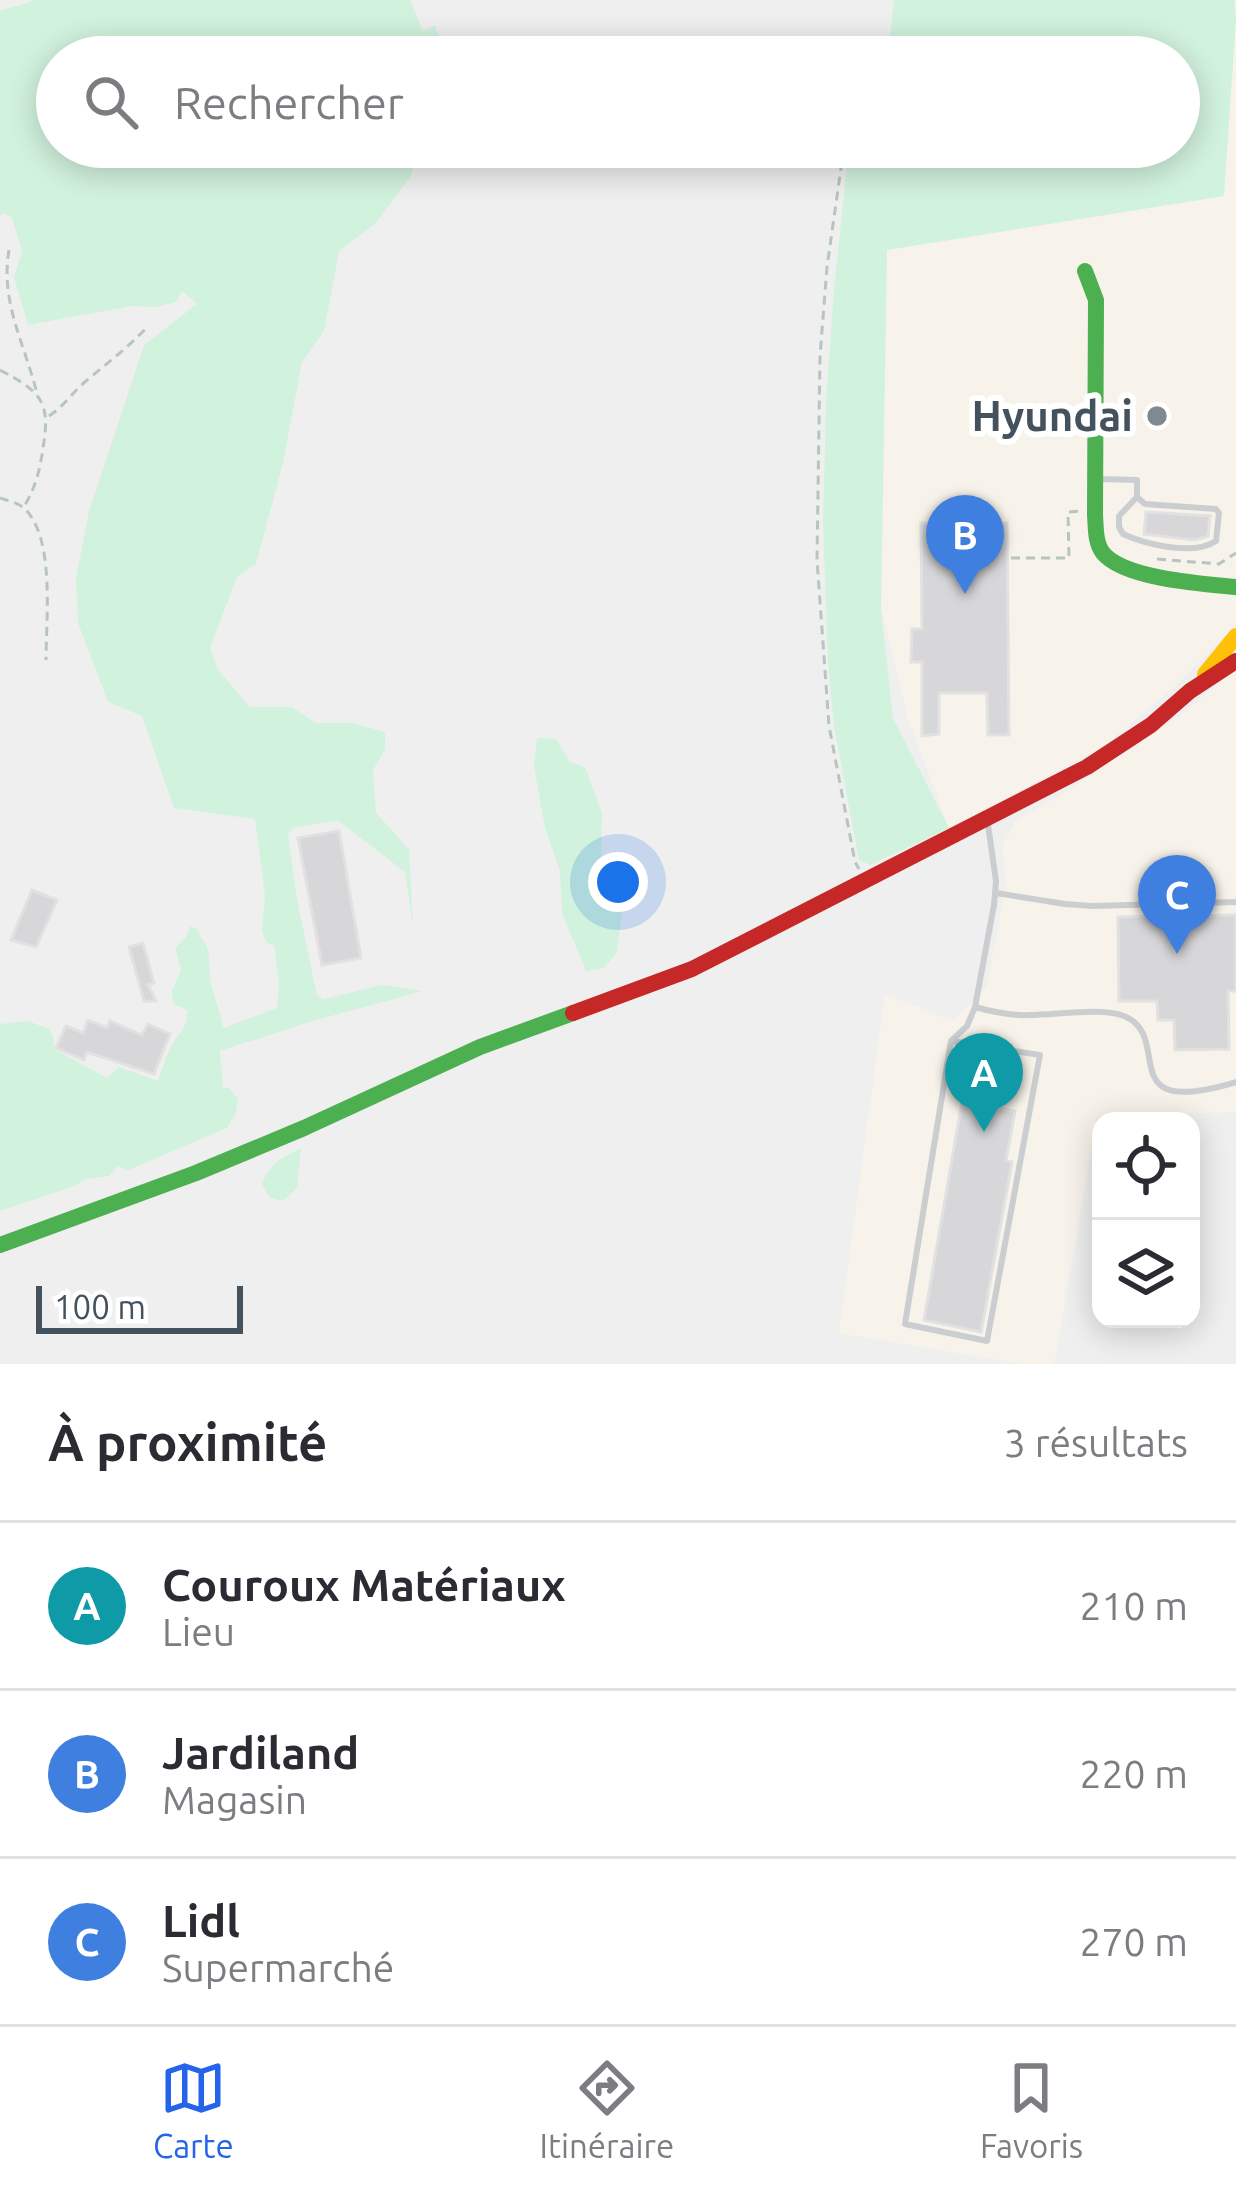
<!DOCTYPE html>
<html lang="fr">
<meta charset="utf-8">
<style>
:root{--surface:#fff;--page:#f2f2f3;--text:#2b2b33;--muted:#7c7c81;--line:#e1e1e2;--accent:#2563eb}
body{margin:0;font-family:Ubuntu,sans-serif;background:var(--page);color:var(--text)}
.controls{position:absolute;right:36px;bottom:36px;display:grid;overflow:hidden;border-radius:24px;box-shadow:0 6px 30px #0003}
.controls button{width:108px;height:108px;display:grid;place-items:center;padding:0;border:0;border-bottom:3px solid var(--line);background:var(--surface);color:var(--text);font:60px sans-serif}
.scale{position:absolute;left:36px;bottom:30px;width:207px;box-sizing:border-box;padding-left:12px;border:6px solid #44525e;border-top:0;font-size:33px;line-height:42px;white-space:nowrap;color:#44525e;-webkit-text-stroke:9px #fff;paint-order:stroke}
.you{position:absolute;left:618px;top:882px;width:42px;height:42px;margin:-30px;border:9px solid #fff;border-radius:50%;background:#1a73e8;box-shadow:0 0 0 18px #1a73e833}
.badge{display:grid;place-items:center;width:78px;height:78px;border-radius:50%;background:var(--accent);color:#fff;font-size:39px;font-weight:700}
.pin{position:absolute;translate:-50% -99px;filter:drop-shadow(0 3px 6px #0008)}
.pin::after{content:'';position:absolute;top:63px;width:42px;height:36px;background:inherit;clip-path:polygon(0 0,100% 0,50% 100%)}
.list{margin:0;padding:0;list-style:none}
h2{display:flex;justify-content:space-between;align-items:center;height:156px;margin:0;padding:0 48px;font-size:51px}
h2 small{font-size:39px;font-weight:400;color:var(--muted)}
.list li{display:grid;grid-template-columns:78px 1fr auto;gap:36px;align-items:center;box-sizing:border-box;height:168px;padding:0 48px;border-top:3px solid var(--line)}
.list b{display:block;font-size:45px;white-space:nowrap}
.list p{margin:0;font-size:39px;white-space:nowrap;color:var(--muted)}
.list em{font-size:39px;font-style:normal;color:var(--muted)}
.icon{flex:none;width:66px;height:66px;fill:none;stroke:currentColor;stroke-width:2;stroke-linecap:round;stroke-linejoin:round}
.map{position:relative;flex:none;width:1236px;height:1364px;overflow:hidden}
.search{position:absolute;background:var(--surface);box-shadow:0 6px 30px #0003;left:36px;right:36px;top:36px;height:132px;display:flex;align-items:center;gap:30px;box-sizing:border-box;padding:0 42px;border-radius:66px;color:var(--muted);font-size:45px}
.sheet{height:660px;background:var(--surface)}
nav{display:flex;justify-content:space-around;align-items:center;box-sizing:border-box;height:168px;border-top:3px solid var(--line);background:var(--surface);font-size:33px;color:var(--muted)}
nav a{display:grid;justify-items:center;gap:6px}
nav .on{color:var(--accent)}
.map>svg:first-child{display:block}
.commercial{fill:#f8f3ea}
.green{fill:#d1f2dd}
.building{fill:#d7d7d9;stroke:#e1e1e2;stroke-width:3}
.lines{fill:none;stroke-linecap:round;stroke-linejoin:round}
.path{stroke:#b7c5c0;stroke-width:3;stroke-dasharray:9 6;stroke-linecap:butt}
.lane{stroke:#cbced0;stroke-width:6}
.fast{stroke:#4caf50;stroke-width:16}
.slow{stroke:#ffc107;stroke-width:16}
.jam{stroke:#c62828;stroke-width:16}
.poi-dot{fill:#808991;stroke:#fff;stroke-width:4.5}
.labels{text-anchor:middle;stroke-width:12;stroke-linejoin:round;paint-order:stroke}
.poi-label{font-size:42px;font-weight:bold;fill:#44525e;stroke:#fff;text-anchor:end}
</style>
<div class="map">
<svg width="1236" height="1364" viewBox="0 0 1236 1364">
<rect width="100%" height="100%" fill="#f0efef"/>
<!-- commercial -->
<path class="commercial" d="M 1236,18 L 1236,645 L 1226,634 L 1174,687 L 1104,746 L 949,828 L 908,719 L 881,609 L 887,250 L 1224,196 Z
M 1236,669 L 1236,1112 L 1097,1117 L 1054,1364 L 1023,1364 L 839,1333 L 885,994 L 953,1021 L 987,988 L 1006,882 L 1002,846 L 1016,821 L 1055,799 L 1180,716 Z"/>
<!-- green -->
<path class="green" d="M 36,0 L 410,0 L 423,31 L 435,25 L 445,57 L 57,57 L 57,147 L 416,147 L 412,174 L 376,223 L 339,251 L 324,331 L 302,362 L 283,463 L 256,564 L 237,577 L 210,648 L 218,670 L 250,707 L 292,707 L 316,723 L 353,723 L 385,732 L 385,750 L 373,770 L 376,813 L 409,849 L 413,926 L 405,872 L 337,820 L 293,828 L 288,834 L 297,899 L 317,996 L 324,999 L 382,985 L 423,991 L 309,1022 L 220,1051 L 223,1088 L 229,1088 L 238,1099 L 236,1113 L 227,1128 L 128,1170 L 118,1166 L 109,1176 L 86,1179 L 72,1187 L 0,1211 L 0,1024 L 28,1021 L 49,1029 L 54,1039 L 54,1049 L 107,1078 L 119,1067 L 158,1081 C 163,1068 167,1051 175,1040 C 185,1026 185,1029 188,1010 L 173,1004 L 172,990 L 181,971 L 175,948 L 186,937 L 190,926 L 198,929 L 200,936 C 211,949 209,959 210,976 C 212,994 221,1011 223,1028 L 277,1008 L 279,982 L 274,945 L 267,943 L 262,931 L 265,896 L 255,819 L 174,808 L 142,716 L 108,702 L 78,623 L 76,578 L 89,511 L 144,345 L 197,304 L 182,291 L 176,302 L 156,307 L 131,306 L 28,325 L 14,277 L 22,251 L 12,218 L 5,213 L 0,215 L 0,11 Z
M 894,0 L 1234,0 L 1236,18 L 1224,196 L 887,250 L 881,609 L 893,718 L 949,828 L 870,865 L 859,860 L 834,726 L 828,662 L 823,522 L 826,402 L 834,289 L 849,147 L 1179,147 L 1179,57 L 888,57 Z
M 537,738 L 556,739 L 570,762 L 585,767 L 602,813 L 601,860 L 626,878 L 617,952 L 604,968 L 586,971 L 562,913 L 560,871 L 545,828 L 534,766 Z
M 301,1148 L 297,1188 L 283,1201 L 270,1198 L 262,1184 C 270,1163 282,1158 301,1148 Z"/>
<!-- building -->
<path class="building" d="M 1146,512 L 1210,516 L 1208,536 L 1195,540 L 1144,534 Z
M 921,523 L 1007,523 L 1009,735 L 988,735 L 987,693 L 939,693 L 939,734 L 922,736 L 922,662 L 911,662 L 912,629 L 922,629 Z
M 339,831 L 361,958 L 322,965 L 298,838 Z
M 32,890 L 57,900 L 36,947 L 11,940 Z
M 1236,915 L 1236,991 L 1228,991 L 1229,1049 L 1175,1050 L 1174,1020 L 1158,1020 L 1157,1001 L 1119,1001 L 1118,917 Z
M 143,943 L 154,983 L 148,985 L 156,1001 L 144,1001 L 129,947 Z
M 88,1020 L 107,1028 L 110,1021 L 142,1035 L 148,1024 L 170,1034 L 154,1074 L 87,1052 L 84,1060 L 56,1048 L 66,1026 L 83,1033 Z
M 962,1102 L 1015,1111 L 1006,1161 L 1012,1162 L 981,1332 L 924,1320 Z"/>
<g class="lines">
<!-- path -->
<path class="path" d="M 844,147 L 827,267 L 820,356 L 817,560 L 829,726 L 855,862 L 859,869
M 9,250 C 0,303 25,344 37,394
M 0,370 C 41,392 51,401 43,448 C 40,469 36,486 25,505
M 49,416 C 64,406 72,393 86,381 C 107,363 128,348 147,327
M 0,498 C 9,501 20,503 26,510 C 55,541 46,619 46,660
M 1011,558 L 1069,558 L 1068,512 L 1080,511
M 1157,559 L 1219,564 L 1236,553"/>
<!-- lane -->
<path class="lane" d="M 1099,479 L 1137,480 L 1137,497 L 1119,516 L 1119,527 L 1123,534 C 1147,545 1194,556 1216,541 L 1219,513 L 1216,509 L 1145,504 L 1137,497
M 996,893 L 1065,904 L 1092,906 L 1236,902
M 975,1007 C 993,1012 1011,1016 1030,1015 C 1056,1015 1101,1007 1124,1016 C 1176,1037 1109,1120 1236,1082
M 951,1041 L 1040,1055 L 987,1341 L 905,1324 L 951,1041 L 967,1026 L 975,1007 L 994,905 L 996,881 L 988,825"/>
<!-- fast -->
<path class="fast" d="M 1085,271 L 1096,300 L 1095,515 C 1096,527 1095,543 1103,553 C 1124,579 1204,584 1236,587
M 0,1245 L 196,1173 L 304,1128 L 480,1047 L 573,1013"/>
<!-- slow -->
<path class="slow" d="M 1205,674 L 1236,636"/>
<!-- jam -->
<path class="jam" d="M 573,1013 L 692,969 L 1087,767 L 1151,725 L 1190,691 L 1236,661"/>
</g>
<!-- markers -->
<circle class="poi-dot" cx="1157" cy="416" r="12"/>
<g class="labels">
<!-- poi labels -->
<g class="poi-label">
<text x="1133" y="431">Hyundai</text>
</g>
</g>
</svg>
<div class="controls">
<button><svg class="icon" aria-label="locate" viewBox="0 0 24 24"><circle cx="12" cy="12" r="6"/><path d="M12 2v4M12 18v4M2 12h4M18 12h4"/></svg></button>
<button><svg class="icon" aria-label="layers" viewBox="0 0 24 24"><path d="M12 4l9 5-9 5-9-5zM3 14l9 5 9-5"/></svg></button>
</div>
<div class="scale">100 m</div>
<div class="you"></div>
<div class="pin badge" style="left:984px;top:1132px;background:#0f9aa8">A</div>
<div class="pin badge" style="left:965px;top:594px;background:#3f7fe0">B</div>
<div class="pin badge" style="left:1177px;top:954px;background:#3f7fe0">C</div>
<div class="search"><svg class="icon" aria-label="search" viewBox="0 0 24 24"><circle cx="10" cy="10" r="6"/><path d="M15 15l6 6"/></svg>Rechercher</div>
</div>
<section class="sheet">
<h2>À proximité<small>3 résultats</small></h2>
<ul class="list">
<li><span class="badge" style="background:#0f9aa8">A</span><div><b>Couroux Matériaux</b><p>Lieu</p></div><em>210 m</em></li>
<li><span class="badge" style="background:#3f7fe0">B</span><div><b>Jardiland</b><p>Magasin</p></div><em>220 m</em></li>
<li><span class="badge" style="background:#3f7fe0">C</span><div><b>Lidl</b><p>Supermarché</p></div><em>270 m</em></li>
</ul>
</section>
<nav>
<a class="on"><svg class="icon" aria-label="map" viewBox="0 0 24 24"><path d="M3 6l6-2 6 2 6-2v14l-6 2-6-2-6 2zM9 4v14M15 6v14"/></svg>Carte</a>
<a><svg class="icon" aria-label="directions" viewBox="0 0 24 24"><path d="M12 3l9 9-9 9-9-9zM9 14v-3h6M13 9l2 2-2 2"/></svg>Itinéraire</a>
<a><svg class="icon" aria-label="saved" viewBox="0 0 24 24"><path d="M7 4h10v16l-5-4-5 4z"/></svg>Favoris</a>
</nav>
